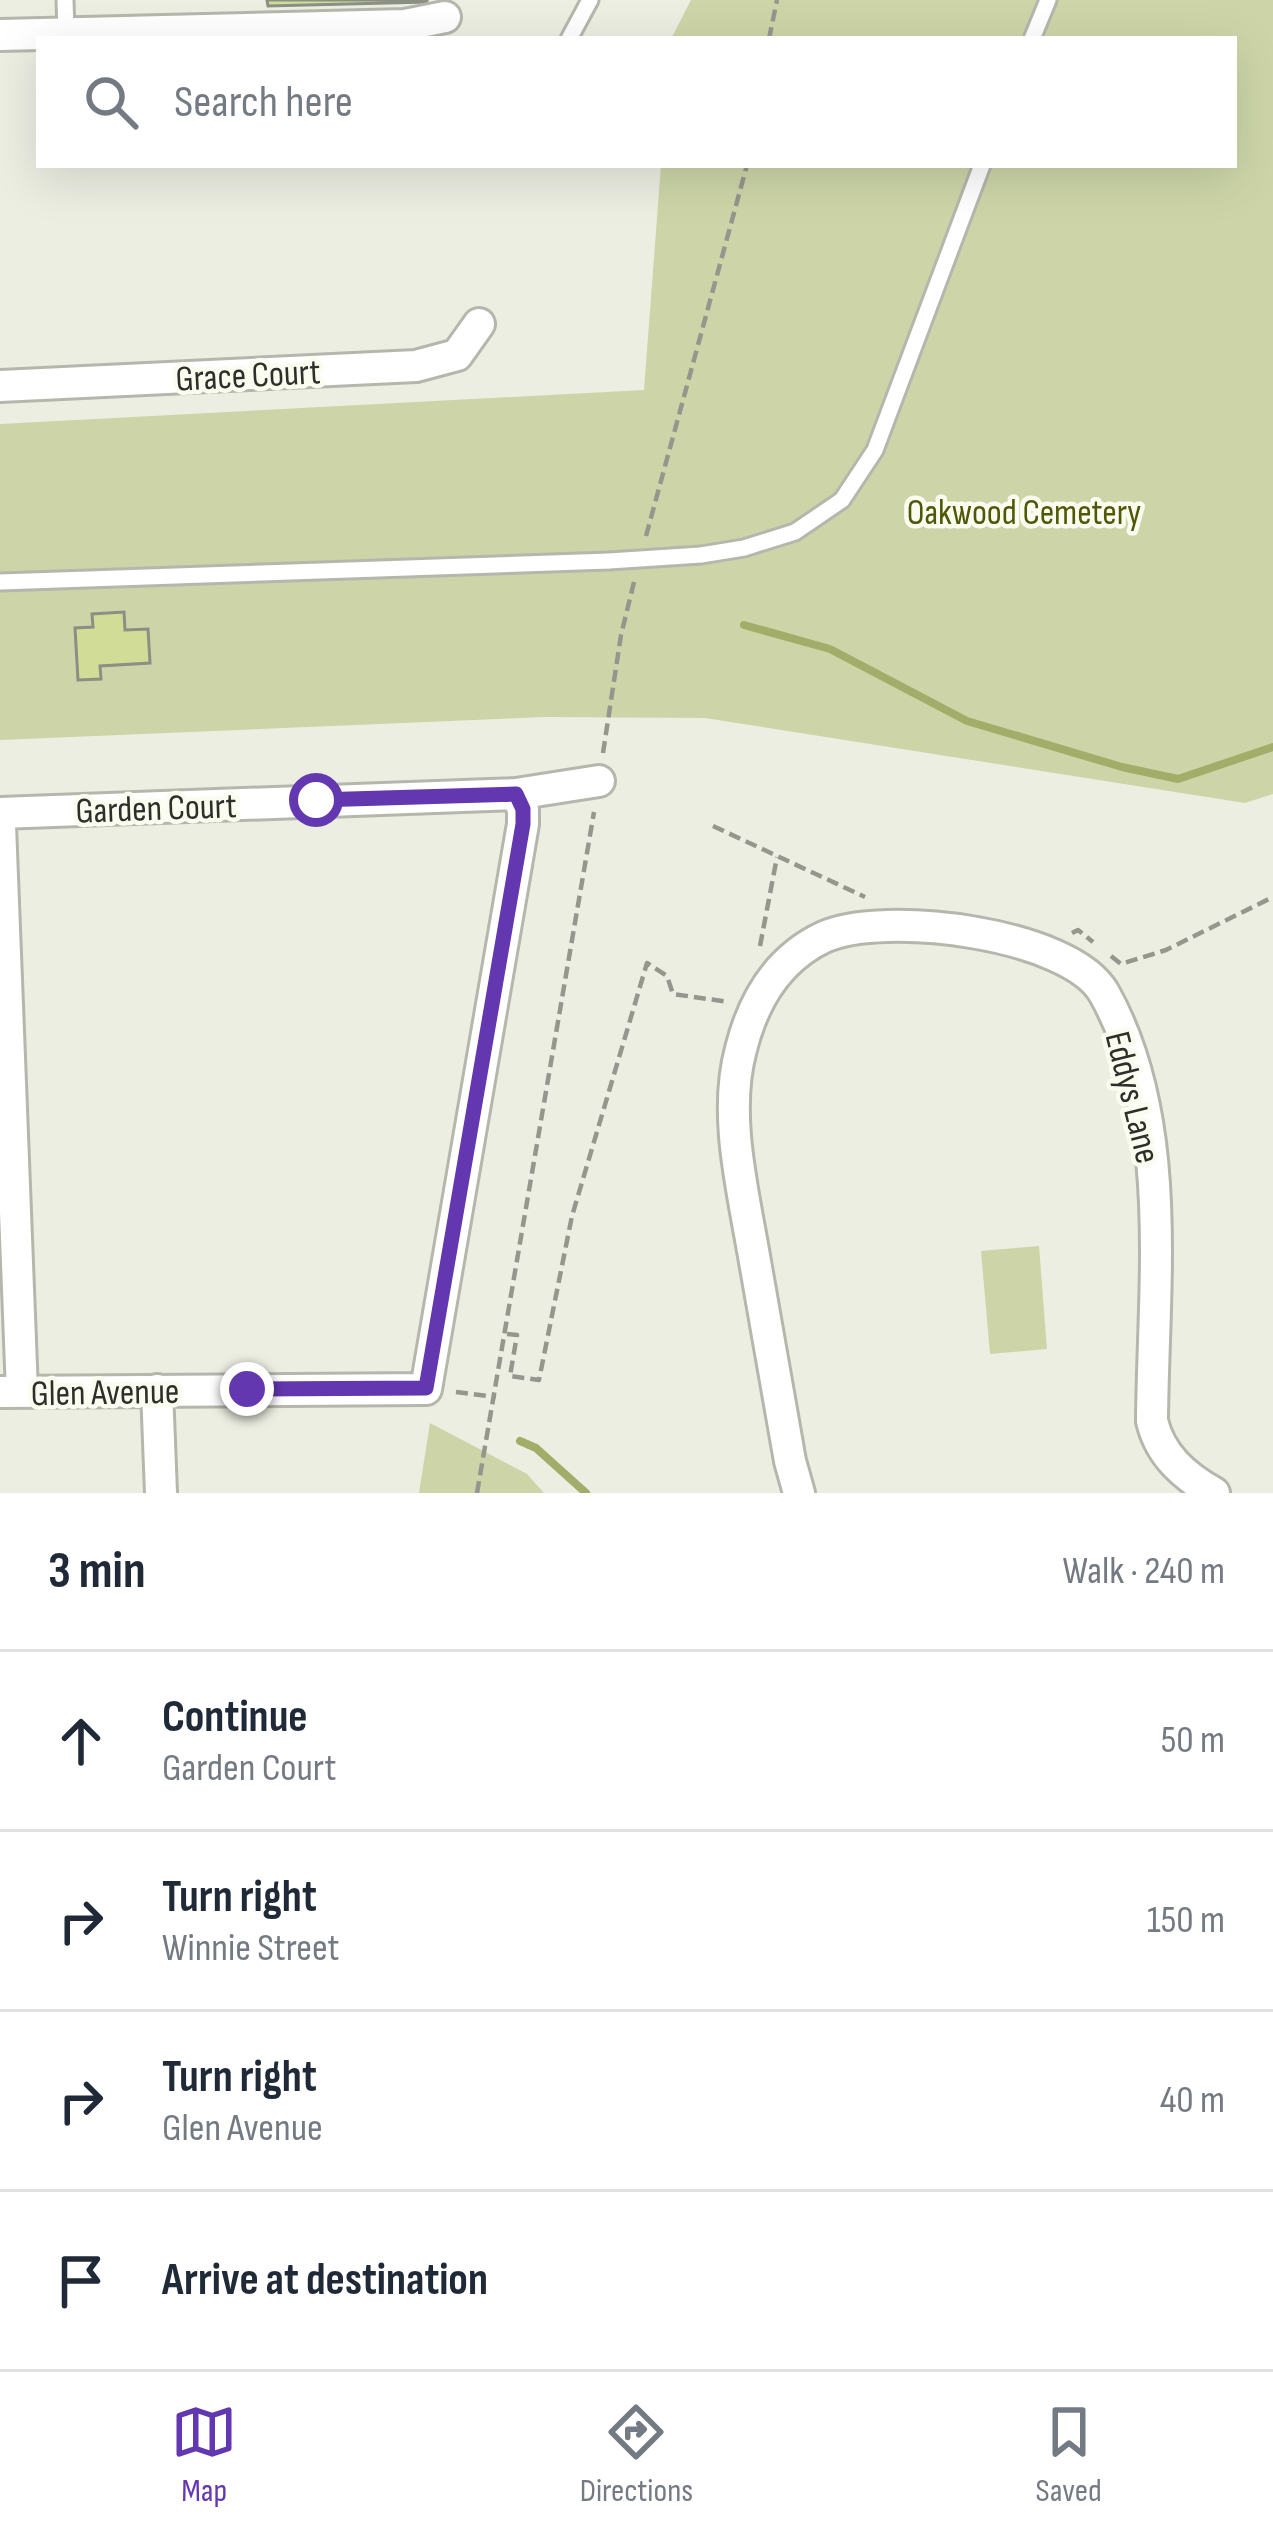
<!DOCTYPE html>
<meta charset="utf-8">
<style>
:root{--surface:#fff;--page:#f2f2f3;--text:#1f2937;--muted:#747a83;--line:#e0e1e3;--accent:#6337af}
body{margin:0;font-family:"Sofia Sans Condensed",sans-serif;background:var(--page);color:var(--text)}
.stop{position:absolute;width:36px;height:36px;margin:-27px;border:9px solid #6337af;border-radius:50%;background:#fff}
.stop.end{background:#6337af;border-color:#fff;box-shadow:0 3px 12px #0008}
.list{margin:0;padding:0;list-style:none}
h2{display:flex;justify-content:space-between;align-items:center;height:156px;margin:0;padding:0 48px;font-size:51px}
h2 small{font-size:39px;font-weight:400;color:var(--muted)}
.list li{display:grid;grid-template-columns:78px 1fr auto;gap:36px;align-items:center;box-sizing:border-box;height:180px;padding:0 48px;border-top:3px solid var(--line)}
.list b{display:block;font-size:45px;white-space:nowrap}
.list p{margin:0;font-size:39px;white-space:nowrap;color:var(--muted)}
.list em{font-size:39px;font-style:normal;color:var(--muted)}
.icon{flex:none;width:66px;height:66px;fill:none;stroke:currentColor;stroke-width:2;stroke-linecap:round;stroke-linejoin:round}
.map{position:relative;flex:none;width:1273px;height:1493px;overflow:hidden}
.search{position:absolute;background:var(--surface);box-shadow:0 12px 48px #0002;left:36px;right:36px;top:36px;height:132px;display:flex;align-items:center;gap:30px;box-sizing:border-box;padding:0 42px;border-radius:0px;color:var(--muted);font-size:45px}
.sheet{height:876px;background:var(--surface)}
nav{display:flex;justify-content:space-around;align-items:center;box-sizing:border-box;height:168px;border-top:3px solid var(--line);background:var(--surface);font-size:33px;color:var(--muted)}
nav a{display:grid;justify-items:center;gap:6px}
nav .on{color:var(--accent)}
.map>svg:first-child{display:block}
.green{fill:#cdd5a8}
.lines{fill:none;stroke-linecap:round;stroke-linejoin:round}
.stream{stroke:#a3ad6a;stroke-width:8}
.building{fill:#d1dc97;stroke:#8c8f84;stroke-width:3}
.service-casing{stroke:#b5b7ac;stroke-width:21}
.minor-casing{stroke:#b5b7ac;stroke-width:36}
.path{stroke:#95968d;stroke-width:4.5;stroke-dasharray:12 6;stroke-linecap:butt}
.service{stroke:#fff;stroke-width:15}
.minor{stroke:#fff;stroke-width:30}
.service-bridge-casing{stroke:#b5b7ac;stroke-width:21;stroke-linecap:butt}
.service-bridge{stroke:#fff;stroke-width:15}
.route{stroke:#6337af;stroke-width:15}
.labels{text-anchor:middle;stroke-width:9;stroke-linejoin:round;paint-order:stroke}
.street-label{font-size:36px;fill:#2e2f2a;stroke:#f9fcef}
.park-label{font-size:36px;fill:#505706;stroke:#f9fcef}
</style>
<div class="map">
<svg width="1273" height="1493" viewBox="0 0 1273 1493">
<rect width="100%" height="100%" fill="#eceee2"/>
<!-- green -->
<path class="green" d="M 691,0 L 1273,0 L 1273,794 L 1245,803 L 705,718 L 546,717 L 0,740 L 0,424 L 644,390 L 661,165 L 1234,165 L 1234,39 L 671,39 Z
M 1039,1246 L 1047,1349 L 990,1354 L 981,1251 Z
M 430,1423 L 527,1474 L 544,1493 L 419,1493 Z"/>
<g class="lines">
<!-- stream -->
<path class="stream" d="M 744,625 L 830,649 L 967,721 L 1122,767 L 1178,779 L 1273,747
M 520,1441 L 536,1448 L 586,1493"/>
</g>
<!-- building -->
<path class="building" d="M 267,0 L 427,0 L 427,2 L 268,6 Z
M 124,612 L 125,630 L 148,629 L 150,663 L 100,666 L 101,679 L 78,680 L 75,628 L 93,627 L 92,614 Z"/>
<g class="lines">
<!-- service casing -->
<g class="service-casing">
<path id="service" d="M 65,0 L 66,33
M 569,39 L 590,0
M 1032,39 L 1048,0
M 701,555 L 744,548 L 795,532 L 842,500 L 875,450 L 982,165
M 0,582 L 609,561"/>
</g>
<!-- minor casing -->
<g class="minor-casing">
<path id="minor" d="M 0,35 L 405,25 L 445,17
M 0,386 L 416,366 L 457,355 L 479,324
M 0,813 L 516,794 L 599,781
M 0,825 L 22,1392
M 157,1390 L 161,1493
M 0,1392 L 426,1389 L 523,824 L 523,809 L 516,794
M 799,1493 L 790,1461 C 778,1393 766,1324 754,1256 C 743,1191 723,1114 741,1049 C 753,1001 777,959 824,937 C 883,910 1070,933 1104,993 C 1175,1120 1153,1282 1152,1421 C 1160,1455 1184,1476 1214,1493"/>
</g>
<!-- path -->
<path class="path" d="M 769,39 L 777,0
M 646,536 L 747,165
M 603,753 L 621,635 L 634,582
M 713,826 L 865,897
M 1072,933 L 1078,930 L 1093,942
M 760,946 L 777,857
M 1111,956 L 1121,964 L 1166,950 L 1273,897
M 507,1334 L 517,1335 L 510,1376 L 539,1380 L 572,1216 L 647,963 L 667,976 L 673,994 L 729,1002
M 456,1392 L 496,1397
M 477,1493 L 594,812"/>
<!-- service -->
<use href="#service" class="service"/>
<!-- minor -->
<use href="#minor" class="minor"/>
<!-- service-bridge casing -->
<g class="service-bridge-casing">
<path id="service-bridge" d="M 609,561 L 701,555"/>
</g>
<!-- service-bridge -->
<use href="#service-bridge" class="service-bridge"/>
</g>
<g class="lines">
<!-- route -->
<path class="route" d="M 247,1389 L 426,1388 L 523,824 L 523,809 L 516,794 L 316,800"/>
</g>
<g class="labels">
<!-- street labels -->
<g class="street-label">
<text transform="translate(248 374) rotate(-3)" y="13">Grace Court</text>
<text transform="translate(156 807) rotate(-2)" y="13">Garden Court</text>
<text transform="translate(1134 1097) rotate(76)" y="13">Eddys Lane</text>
<text transform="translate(105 1391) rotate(-1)" y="13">Glen Avenue</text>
</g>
<!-- park labels -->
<g class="park-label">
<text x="1024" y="524">Oakwood Cemetery</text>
</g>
</g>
</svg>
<div class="stop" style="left:316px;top:800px"></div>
<div class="stop end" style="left:247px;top:1389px"></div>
<div class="search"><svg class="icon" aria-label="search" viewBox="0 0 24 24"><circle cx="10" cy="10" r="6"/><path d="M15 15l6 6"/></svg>Search here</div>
</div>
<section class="sheet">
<h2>3 min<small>Walk · 240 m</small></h2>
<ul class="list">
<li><svg class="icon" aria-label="ahead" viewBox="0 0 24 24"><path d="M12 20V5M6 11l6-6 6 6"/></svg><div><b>Continue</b><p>Garden Court</p></div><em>50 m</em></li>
<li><svg class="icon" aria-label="right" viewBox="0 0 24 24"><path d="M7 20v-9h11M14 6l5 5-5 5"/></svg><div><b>Turn right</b><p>Winnie Street</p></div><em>150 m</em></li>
<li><svg class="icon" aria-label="right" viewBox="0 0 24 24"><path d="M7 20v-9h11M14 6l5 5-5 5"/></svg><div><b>Turn right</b><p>Glen Avenue</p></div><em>40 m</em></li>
<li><svg class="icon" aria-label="arrive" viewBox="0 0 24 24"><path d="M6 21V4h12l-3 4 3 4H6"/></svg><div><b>Arrive at destination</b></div></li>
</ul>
</section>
<nav>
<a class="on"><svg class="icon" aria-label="map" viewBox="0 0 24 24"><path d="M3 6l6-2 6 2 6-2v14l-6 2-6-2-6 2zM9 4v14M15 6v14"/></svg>Map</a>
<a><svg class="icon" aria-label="directions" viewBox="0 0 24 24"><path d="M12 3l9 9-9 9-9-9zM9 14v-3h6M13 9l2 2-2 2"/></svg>Directions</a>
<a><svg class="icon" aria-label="saved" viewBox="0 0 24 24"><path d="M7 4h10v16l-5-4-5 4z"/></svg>Saved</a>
</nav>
